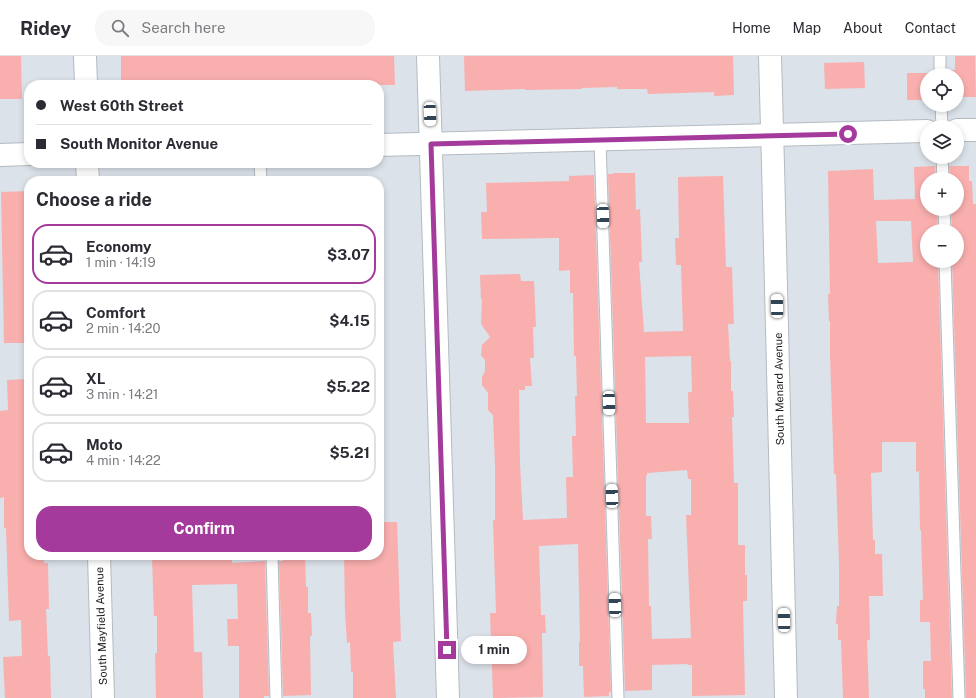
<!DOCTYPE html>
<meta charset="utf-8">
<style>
:root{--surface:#fff;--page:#f7f7f7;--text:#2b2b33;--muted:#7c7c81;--line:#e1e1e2;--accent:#a33a9c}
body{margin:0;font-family:"Public Sans",sans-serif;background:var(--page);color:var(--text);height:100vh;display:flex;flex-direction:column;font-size:15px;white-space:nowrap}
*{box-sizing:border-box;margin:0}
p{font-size:13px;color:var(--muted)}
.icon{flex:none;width:22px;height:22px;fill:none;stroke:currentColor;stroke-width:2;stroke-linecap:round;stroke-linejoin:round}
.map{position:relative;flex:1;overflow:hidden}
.side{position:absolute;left:24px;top:120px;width:360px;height:384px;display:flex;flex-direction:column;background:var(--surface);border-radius:16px;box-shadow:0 2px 6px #0003}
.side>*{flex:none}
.top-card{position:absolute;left:24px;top:24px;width:360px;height:88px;border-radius:16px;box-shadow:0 2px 6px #0003;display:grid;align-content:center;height:88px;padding:0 12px;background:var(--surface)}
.fabs{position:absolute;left:920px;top:12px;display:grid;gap:8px}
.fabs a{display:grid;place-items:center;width:44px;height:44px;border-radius:50%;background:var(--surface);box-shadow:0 2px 6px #0003;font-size:20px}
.end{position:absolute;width:18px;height:18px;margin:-9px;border:5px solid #a33a9c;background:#fff;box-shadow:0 0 0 2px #fff}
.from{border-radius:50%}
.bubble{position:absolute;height:28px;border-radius:14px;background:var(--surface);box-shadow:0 2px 6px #0003;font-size:13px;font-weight:700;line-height:28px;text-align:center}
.car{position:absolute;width:12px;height:24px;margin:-12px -6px;border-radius:5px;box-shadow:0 0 3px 1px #0007;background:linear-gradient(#fff 24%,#345 0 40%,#fff 0 76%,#345 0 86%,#fff 0)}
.top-card b{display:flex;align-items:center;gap:14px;height:38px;font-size:15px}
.top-card b+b{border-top:1px solid var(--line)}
.top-card i{width:10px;height:10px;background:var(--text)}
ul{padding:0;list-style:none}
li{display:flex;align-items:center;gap:12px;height:60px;margin:0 8px 6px;padding:0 4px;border:2px solid var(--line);border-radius:16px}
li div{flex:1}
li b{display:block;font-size:15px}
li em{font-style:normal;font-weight:700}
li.current{border-color:var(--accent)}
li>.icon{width:36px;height:36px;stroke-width:1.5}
h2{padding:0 12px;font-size:18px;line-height:48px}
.primary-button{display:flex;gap:8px;margin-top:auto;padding:8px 12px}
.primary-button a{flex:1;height:46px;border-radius:16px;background:var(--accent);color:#fff;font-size:16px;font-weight:700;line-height:46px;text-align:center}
header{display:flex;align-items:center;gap:24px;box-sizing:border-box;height:56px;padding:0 20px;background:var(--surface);border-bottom:1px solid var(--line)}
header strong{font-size:19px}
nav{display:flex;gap:22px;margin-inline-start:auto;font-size:14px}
.search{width:280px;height:36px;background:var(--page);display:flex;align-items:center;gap:10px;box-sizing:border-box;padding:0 14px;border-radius:16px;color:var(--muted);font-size:15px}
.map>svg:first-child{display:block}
.building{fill:#f9afae;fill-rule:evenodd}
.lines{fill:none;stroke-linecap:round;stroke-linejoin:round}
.lane-casing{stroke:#b4bbc1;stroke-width:13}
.street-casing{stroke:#b4bbc1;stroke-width:24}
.lane{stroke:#fff;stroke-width:11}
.street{stroke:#fff;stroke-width:22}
.route{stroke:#a33a9c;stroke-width:5}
.labels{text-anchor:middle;stroke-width:3.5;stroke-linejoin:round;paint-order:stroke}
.street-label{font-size:11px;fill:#1a1c1f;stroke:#fff}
</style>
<header>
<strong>Ridey</strong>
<div class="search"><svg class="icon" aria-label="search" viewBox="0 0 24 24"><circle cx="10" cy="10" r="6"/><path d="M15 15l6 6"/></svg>Search here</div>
<nav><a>Home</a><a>Map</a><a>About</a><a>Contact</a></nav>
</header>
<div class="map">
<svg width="976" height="642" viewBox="0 0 976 642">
<rect width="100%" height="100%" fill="#dbe2e9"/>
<!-- building -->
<g class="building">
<polygon points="0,0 21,0 22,43 0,43"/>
<polygon points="121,0 394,0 395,29 121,29"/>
<polygon points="464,0 733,0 734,39 714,40 714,36 648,38 647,33 617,33 617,31 582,32 582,33 525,34 525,33 465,35"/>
<polygon points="955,0 975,0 976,41 957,41 957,19 947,19 947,17 951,17 951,14 955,14"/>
<polygon points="864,6 865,32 825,33 824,7"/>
<polygon points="907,17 933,17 933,19 927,19 927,44 907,44"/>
<path d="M935,110l1,13h-9v30h10l1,22h-11v30h11l14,437h-27v-9h-2v-28h8l-1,-39h-10v-22h3l-2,-70h-1l-1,-59 -3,1v-30h-34v30l-11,1 2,67h2v14h7l1,42h-14l1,44h-3l2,58h-26l-2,-58h-3v-16h-2l1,-18h2v-43l-3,-89h-2l-4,-118v-35h-1l-1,-27h2l-2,-123 45,-2 1,31 41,-1 -1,-32zM876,165h35l2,41 -35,1z"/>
<polygon points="949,110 969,110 969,125 972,125 973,148 976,148 976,642 966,642 952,205 957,205 957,175 952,175 951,153 957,153 957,123 950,123"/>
<path d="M613,117h22l1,37 4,-1 2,53h-3l5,70 39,-1 -2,-66h-5l-1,-27h4l-1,-61 45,-1 3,91h6l1,32 1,25h-6l2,37h1v30h2l1,26h-2l2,66h4v62h7v30h2v26h-4l2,94 -53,1v-31h-4v-1l-36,1v25l-27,1 -17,-517h5zM691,300l1,36h-4l1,31h-43l-1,-66zM687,414l1,9h3v36h-5l5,123 -39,1 -1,-33h-2l-1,-67h4l-1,-23h-5v-40h1v-3z"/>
<polygon points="594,119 611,636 609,636 609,640 584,641 583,610 579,610 579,586 580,586 578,488 539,490 541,559 545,559 546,577 542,577 543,641 493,642 490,557 496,557 493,464 495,464 495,409 493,359 488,354 488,337 482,329 482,321 485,315 485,304 481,299 482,289 490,281 481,268 482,243 481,243 480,219 520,218 521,225 534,225 536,271 533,271 534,302 530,302 532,330 525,330 525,334 519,334 520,408 523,464 567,462 566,421 573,421 572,380 576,380 575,340 577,340 576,300 574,300 573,237 570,237 570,214 559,215 559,182 482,183 481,156 487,156 486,127 569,125 569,120"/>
<polygon points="29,135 29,287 4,287 1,136"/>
<polygon points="29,323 29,499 44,499 44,507 48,507 49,553 46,553 48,600 50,600 51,642 5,642 3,601 22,600 21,564 9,565 6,472 4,472 4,441 0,442 0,355 8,354 7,324"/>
<polygon points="379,466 397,466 401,585 393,586 396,642 353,642 353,616 351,616 350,586 347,587 345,556 344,499 379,499"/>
<polygon points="154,499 232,499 232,507 265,505 269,640 264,640 264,642 239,642 239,590 228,590 227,563 238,563 237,528 192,529 194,596 202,596 203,642 156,642 155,597 157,597 157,560 154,560 152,503 154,503"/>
<polygon points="305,499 306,531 308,531 308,557 311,557 312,580 310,580 311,639 283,640 279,505 283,505 283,500"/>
</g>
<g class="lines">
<defs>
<g id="lane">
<polyline points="940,0 940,19"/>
<polyline points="941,49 942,71"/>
<polyline points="600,84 618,642"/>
<polyline points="942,101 943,123"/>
<polyline points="260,107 261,125"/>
<polyline points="944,153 945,175"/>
<polyline points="945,205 959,642"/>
<polyline points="272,499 276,642"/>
</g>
<g id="street">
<polyline points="85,0 86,29"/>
<polyline points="428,0 448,642"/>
<polyline points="770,0 773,109 786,642"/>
<polyline points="957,74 976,74"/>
<polyline points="379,89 927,75"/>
<polyline points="0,99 29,98"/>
<polyline points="87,107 88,125"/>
<polyline points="99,499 103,642"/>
</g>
</defs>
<!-- lane casing -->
<use href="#lane" class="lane-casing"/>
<!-- street casing -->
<use href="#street" class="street-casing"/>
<!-- lane -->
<use href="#lane" class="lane"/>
<!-- street -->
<use href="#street" class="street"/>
</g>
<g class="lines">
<!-- route -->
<polyline class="route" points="447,594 431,88 848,78"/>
</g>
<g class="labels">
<!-- street labels -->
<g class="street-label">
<text transform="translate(779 333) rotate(-91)" y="4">South Menard Avenue</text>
<text transform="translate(101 570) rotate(-92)" y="4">South Mayfield Avenue</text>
</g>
</g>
</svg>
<div class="fabs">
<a><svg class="icon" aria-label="locate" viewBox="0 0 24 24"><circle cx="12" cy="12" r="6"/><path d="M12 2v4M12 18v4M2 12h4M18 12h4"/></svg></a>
<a><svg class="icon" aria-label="layers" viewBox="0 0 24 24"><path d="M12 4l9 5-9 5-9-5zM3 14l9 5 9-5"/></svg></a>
<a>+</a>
<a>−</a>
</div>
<i class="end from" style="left:848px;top:78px"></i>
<i class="end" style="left:447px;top:594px"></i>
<div class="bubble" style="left:461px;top:580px;width:66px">1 min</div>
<i class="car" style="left:430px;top:58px;rotate:178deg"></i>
<i class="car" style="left:603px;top:160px;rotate:178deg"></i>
<i class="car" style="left:777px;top:250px;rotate:359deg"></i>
<i class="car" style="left:609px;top:347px;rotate:178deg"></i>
<i class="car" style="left:612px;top:440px;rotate:358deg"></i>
<i class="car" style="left:615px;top:549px;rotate:358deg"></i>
<i class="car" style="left:784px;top:564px;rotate:359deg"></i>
<div class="top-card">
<b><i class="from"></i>West 60th Street</b>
<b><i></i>South Monitor Avenue</b>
</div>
<section class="side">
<h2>Choose a ride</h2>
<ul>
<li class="current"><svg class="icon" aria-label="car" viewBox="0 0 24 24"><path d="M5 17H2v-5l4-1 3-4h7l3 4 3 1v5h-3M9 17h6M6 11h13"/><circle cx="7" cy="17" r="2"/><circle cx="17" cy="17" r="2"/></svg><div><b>Economy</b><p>1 min · 14:19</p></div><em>$3.07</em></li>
<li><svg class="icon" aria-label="car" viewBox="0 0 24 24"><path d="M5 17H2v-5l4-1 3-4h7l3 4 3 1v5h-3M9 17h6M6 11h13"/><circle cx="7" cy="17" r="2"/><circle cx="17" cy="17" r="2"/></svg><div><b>Comfort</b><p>2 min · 14:20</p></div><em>$4.15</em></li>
<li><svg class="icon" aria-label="car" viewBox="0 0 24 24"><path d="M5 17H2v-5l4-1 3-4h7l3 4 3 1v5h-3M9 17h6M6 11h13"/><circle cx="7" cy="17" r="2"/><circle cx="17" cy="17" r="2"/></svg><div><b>XL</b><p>3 min · 14:21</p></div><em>$5.22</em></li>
<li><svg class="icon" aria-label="car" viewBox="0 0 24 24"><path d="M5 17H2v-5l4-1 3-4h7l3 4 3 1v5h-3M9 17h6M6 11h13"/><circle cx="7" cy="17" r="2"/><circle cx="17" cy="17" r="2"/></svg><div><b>Moto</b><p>4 min · 14:22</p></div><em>$5.21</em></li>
</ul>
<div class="primary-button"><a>Confirm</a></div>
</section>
</div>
